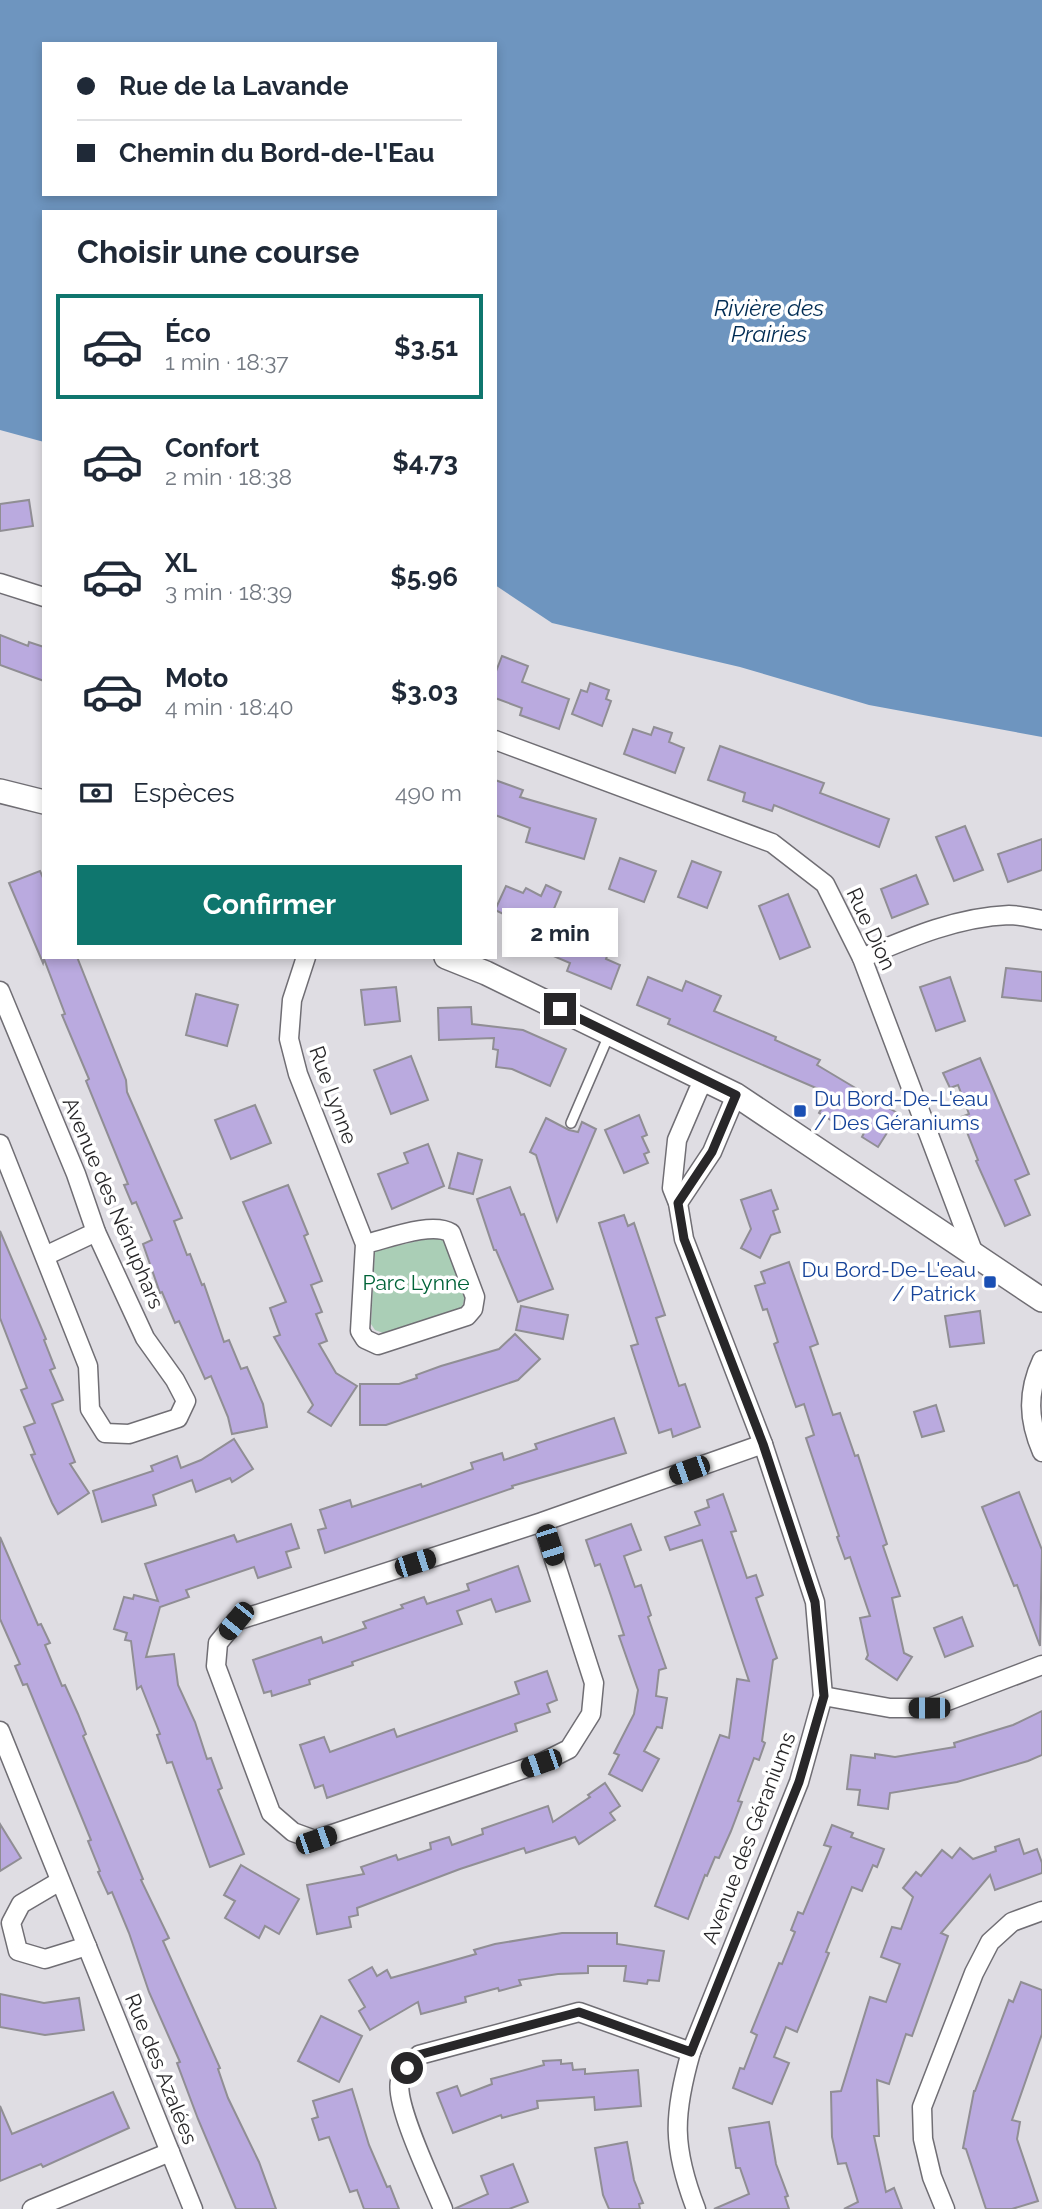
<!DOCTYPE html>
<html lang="fr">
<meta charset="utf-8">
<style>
:root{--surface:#fff;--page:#f6f6f7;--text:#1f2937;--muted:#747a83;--line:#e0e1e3;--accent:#0f766e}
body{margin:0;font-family:Raleway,sans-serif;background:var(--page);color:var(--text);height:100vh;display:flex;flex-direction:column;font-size:26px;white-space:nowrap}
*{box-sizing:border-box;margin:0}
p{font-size:23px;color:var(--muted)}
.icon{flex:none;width:38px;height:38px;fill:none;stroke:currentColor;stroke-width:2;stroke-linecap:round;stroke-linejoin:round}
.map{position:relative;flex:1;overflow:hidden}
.side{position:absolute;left:42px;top:210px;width:455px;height:749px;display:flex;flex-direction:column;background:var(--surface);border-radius:0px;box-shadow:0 4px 10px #0003}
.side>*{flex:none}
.hud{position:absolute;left:42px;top:42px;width:455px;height:154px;border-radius:0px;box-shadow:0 4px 10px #0003;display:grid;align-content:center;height:154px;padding:0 35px;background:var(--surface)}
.end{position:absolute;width:32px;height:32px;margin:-16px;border:9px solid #282729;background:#fff;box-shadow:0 0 0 4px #fff}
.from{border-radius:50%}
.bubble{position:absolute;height:49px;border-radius:0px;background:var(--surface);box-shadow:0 4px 10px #0003;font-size:23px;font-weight:700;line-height:49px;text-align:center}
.car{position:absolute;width:21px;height:42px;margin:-21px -10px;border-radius:9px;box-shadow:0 0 5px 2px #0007;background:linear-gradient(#222 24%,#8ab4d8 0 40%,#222 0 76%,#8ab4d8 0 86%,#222 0)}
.hud b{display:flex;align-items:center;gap:24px;height:66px;font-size:26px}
.hud b+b{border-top:2px solid var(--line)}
.hud i{width:18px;height:18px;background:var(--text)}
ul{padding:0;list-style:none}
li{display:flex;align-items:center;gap:21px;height:105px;margin:0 14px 10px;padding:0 21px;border:4px solid transparent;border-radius:0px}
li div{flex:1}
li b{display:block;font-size:26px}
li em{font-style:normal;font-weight:700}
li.active{border-color:var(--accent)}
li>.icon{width:63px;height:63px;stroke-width:1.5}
h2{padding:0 35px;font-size:32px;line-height:84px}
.pay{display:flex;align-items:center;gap:18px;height:77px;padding:0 35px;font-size:26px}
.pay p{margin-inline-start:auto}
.primary-button{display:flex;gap:14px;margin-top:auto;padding:14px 35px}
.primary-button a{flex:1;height:80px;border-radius:0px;background:var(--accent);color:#fff;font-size:28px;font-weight:700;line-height:80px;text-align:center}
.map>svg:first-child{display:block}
.green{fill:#aaceb6}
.water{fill:#6e95bf;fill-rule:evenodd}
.building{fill:#baaadf;stroke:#908e94;stroke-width:2}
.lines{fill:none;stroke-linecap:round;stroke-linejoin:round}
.service-casing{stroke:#706e74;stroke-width:12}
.minor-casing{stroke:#706e74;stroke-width:21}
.tertiary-casing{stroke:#706e74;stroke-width:26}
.service{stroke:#fff;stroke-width:9}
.minor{stroke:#fff;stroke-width:18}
.tertiary{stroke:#fff;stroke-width:23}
.route{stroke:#282729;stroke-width:9}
.transit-dot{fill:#1a4fb4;stroke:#fff;stroke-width:2.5}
.labels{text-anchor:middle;stroke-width:7;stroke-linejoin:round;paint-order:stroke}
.street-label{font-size:21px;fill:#282729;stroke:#fff}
.transit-label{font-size:21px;fill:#164399;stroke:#fff;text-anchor:start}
.park-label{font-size:21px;fill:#006338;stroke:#fff}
.water-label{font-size:23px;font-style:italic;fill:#002c54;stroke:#fff}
</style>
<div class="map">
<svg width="1042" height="2209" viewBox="0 0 1042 2209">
<rect width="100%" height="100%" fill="#dfdde3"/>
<!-- green -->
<path class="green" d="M430,1238l10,1 6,4c7,19 28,51 13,68l-73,23 -11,-4 -4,-6 4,-73z"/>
<!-- water -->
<path class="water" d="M0,0h1042v737l-173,-32 -129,-38 -188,-44 -57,-38v-373h-451v230l-44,-12zM44,44h451v150h-451z"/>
<!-- building -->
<g class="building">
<polygon points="29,500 33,526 0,531 0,504"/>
<polygon points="0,635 28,646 29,642 44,647 44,681 0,665"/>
<polygon points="502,656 528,666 522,682 569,699 559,729 520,715 522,708 495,698 495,674"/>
<polygon points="590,683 609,690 606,699 611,701 602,726 572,714 581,690 587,692"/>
<polygon points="654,727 672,733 669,742 684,748 675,773 624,754 633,729 651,735"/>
<polygon points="720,746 824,783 820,793 889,819 879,847 774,805 772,811 743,801 745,793 708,780"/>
<polygon points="495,780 523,790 520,797 596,819 584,859 526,842 530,828 495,815"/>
<polygon points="965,826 983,870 954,881 936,837"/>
<polygon points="1042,839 1042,870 1008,882 998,854"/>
<polygon points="620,858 656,871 644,902 609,889"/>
<polygon points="692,861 721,872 707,908 678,897"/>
<polygon points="40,871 44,880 44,957 77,957 126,1080 127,1092 182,1218 174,1221 187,1255 190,1254 202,1285 204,1284 224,1342 229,1340 241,1369 247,1367 263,1404 267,1427 232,1434 228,1417 211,1376 205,1379 179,1321 175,1323 162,1292 160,1293 143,1244 152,1240 136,1202 132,1204 124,1185 128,1184 86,1081 89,1079 62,1015 65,1014 44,959 43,963 9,883"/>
<polygon points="916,875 928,904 892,918 881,889"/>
<polygon points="546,885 561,892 548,923 581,937 584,931 612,943 606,959 620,965 611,989 567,971 570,963 530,946 537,930 495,910 506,886 523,893 526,888 541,896"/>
<polygon points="788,894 810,947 780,959 759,906"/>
<polygon points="1006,968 1042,972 1042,1001 1002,997"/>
<polygon points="648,977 682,991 686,981 721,996 714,1011 776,1037 775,1040 820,1060 817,1065 899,1114 878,1147 862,1137 865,1131 839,1115 834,1122 819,1113 830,1094 668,1024 670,1019 637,1005"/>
<polygon points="950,977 965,1021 936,1031 920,987"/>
<polygon points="396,987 400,1021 365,1025 361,990"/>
<polygon points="196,994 238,1005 227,1046 186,1035"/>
<polygon points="471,1007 472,1024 523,1030 566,1049 550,1086 512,1069 496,1067 498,1050 493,1049 494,1038 439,1040 438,1008"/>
<polygon points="411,1056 428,1100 391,1114 374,1070"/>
<polygon points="980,1058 1029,1174 1015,1180 1030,1215 1005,1226 976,1161 978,1160 961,1117 969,1114 958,1085 950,1088 943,1073"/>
<polygon points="255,1105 271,1143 231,1159 215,1120"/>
<polygon points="639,1115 647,1135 642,1137 649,1152 644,1154 648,1163 624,1173 605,1130"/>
<polygon points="546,1118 569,1130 578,1132 582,1122 596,1129 557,1221 536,1155 530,1152"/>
<polygon points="428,1144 444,1186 392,1209 378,1174 408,1163 404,1153"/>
<polygon points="458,1153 482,1160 473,1194 449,1188"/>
<polygon points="288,1185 308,1234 304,1236 322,1281 311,1285 322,1312 316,1314 327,1341 319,1344 336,1373 357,1386 331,1426 308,1412 313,1405 274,1337 280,1335 270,1308 286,1302 243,1202"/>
<polygon points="510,1187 521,1215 524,1214 553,1289 518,1302 496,1250 494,1250 477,1199"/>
<polygon points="771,1190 778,1209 773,1211 780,1232 771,1235 760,1258 741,1248 751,1229 741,1200"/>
<polygon points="624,1215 628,1226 634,1223 665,1315 656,1318 679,1386 685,1384 700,1427 673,1437 671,1429 659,1433 631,1346 638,1344 599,1223"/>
<polygon points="0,1231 46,1339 44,1340 55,1368 50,1370 63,1400 52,1404 75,1462 70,1464 89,1493 58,1514 52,1503 31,1455 35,1454 24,1427 35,1423 21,1390 27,1388 0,1318"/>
<polygon points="789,1262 818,1344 810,1347 833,1415 840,1413 855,1456 858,1455 887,1544 883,1546 900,1596 892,1598 904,1653 912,1657 897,1680 866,1659 868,1655 860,1618 870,1616 850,1557 845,1559 837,1537 839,1536 806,1438 814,1435 804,1404 796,1407 774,1344 778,1342 767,1309 763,1310 755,1286 765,1283 761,1272"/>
<polygon points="521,1306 568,1315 563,1339 516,1330"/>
<polygon points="980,1311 984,1343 950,1347 945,1316"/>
<polygon points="515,1334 540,1359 518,1380 386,1425 360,1425 360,1384 399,1384 417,1378 416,1375 441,1366 499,1349"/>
<polygon points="936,1405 944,1431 922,1437 914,1412"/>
<polygon points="614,1418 626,1453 512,1486 513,1488 325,1553 318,1530 326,1528 320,1510 350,1500 352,1507 421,1484 422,1487 473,1469 471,1463 502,1453 504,1460 537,1449 535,1444"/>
<polygon points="234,1439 253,1469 232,1482 230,1478 196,1492 192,1480 153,1495 156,1505 102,1522 93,1491 153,1471 151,1466 177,1456 181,1468 201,1460"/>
<polygon points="1019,1492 1042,1550 1040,1646 1017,1585 1014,1586 982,1507"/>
<polygon points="723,1494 736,1531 731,1532 747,1578 756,1575 763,1595 756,1598 777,1658 773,1660 762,1741 765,1743 759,1760 754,1758 738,1801 742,1802 731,1831 719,1858 715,1857 707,1876 705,1875 688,1919 655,1906 720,1735 729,1738 737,1679 749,1681 702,1540 670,1550 665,1537 700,1525 695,1512 709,1507 707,1500"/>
<polygon points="291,1524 299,1548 286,1552 291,1567 258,1578 254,1567 186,1590 189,1597 160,1607 146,1657 174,1654 178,1685 195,1722 207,1759 211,1758 222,1788 218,1790 244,1854 210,1867 172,1762 167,1763 157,1735 160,1734 141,1686 137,1689 131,1641 125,1640 127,1633 114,1629 124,1597 133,1599 134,1595 158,1601 145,1564 234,1535 237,1542"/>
<polygon points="631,1524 641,1550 624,1556 635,1587 641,1585 651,1615 648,1617 666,1668 659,1670 656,1696 667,1698 662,1728 657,1727 644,1751 659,1759 642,1791 609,1774 619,1755 614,1753 634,1714 638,1690 619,1636 624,1635 611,1596 600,1564 595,1566 586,1540"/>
<polygon points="0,1537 38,1625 41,1624 50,1643 45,1645 62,1686 65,1685 78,1714 86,1734 83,1736 143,1879 141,1880 169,1938 163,1941 220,2068 218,2069 228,2098 259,2162 276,2209 236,2209 198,2119 177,2063 180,2062 149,1992 129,1933 112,1892 108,1894 98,1872 100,1871 88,1841 91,1840 27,1684 23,1685 15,1666 20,1664 0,1619"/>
<polygon points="518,1566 530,1601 496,1612 491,1599 457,1611 462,1624 352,1662 353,1665 309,1680 310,1684 272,1696 271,1691 264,1693 253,1660 321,1637 323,1643 366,1628 363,1622 403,1608 401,1605 424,1597 427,1604 469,1590 467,1584"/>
<polygon points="962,1617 973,1646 945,1657 934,1628"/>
<polygon points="547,1671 557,1700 547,1704 550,1712 515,1724 517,1731 327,1798 323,1785 315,1788 300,1745 324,1737 330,1752 394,1729 397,1737 519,1694 515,1682"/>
<polygon points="1042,1711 1042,1755 1028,1761 957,1782 890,1793 888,1809 858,1805 860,1790 847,1789 851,1755 875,1758 875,1754 895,1757 955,1747 954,1743 1013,1725"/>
<polygon points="605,1783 620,1806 610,1813 615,1820 579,1844 575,1837 526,1853 524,1848 460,1869 357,1908 358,1915 349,1917 351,1927 317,1934 307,1885 364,1874 361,1867 396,1855 398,1860 431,1849 430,1843 449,1837 452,1845 483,1834 482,1829 548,1806 553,1822 590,1797 588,1795"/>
<polygon points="0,1824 21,1858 0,1871"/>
<polygon points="832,1825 853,1833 851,1837 884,1849 877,1867 873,1865 862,1891 852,1887 826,1952 829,1953 797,2032 786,2027 774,2057 789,2063 772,2104 733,2088 740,2068 744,2069 757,2035 751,2032 779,1963 782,1964 795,1932 791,1930 798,1912 803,1914 831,1847 824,1845"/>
<polygon points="1019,1839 1024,1854 1037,1849 1042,1863 1042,1873 995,1890 990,1875 941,1933 948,1936 912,2036 906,2034 889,2084 877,2080 879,2136 874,2136 886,2192 894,2188 902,2209 844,2209 858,2202 846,2163 838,2164 832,2137 831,2092 841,2091 870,1997 886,2002 900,1964 881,1957 892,1927 901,1929 913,1897 903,1888 916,1872 921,1876 942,1850 952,1858 960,1848 973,1859 996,1851 995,1847"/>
<polygon points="241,1865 299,1899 279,1934 265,1926 259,1938 225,1918 235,1901 224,1895"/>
<polygon points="562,1933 617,1933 617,1944 664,1951 659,1981 648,1980 647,1984 624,1981 626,1966 588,1966 588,1973 558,1974 519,1980 521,1985 499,1991 498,1988 465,1997 466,2002 421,2014 418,2002 370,2030 359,2011 365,2007 349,1980 372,1967 377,1976 387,1970 391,1978 476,1954 474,1950 495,1944"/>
<polygon points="1021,1982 1042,1990 1042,2034 1012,2120 1020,2122 1017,2139 1038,2201 1012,2209 986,2209 966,2149 963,2148 974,2091 975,2091 1009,2000 1013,2002"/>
<polygon points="0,1994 44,2003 79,1998 84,2030 45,2035 0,2027"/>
<polygon points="321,2016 362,2036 339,2082 298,2061"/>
<polygon points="561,2060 561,2064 572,2063 573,2070 585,2069 585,2074 638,2070 641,2106 595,2110 594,2097 537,2101 538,2108 502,2118 501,2115 453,2133 437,2093 457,2086 461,2096 492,2084 491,2079 544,2065 543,2061"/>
<polygon points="352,2089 369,2145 387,2187 390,2186 399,2209 364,2209 357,2190 350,2192 329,2137 319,2140 312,2119 318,2117 313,2101"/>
<polygon points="113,2092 129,2128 43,2167 41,2164 0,2181 0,2106 12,2134"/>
<polygon points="769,2122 776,2164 788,2196 785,2197 789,2209 714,2209 749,2194 740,2168 736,2168 729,2128"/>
<polygon points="627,2142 634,2180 643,2203 639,2204 640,2209 609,2209 603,2195 595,2148"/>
<polygon points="513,2164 528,2202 509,2209 454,2209 488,2194 481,2176"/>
</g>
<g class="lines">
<defs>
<polyline id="service" points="571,1123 609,1035"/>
<g id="minor">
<polyline points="0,583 44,597"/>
<polyline points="495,740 772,843 825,884 862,958 974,1254"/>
<path d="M306,957l-14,43 -3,39 9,35 67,170 -5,87 5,8 13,6 89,-29 6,-7 2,-12 -24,-64c-19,-12 -64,6 -86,11"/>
<path d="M862,958c47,-20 95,-41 147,-43 11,0 22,3 33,5"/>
<polyline points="0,991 76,1174 96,1232 145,1338 175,1380 186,1401 178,1418 129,1434 105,1433 90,1409 88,1366 0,1144"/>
<polyline points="678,1203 712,1152 736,1095"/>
<polyline points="45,1256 96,1232"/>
<path d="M1042,1360c-15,32 -14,60 0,92"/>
<polyline points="542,1522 236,1621 218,1643 216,1666 271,1813 293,1832 315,1840 541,1763 569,1749 591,1714 594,1683 542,1522 763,1444"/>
<polyline points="823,1696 890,1708 929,1708 1042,1665"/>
<polyline points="0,1731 193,2209"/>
<polyline points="60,1881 21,1904 11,1923 18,1951 45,1959 87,1946"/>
<polyline points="32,2209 170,2152"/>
<path d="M443,2209c-10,-25 -49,-105 -43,-128 3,-10 11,-18 19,-26l160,-43 112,40"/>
<path d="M696,2209c-24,-62 -23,-94 -5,-157l108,-270 24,-86 -8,-94 -52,-158 -79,-205 -6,-36 -6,-15 5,-48 21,-49 7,-11"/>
<polyline points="945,2209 932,2177 923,2139 922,2107 974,1973 990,1942 1012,1922 1042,1911"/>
</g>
<g id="tertiary">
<polyline points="0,791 44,802"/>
<polyline points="446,957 486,973 736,1095 1042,1300"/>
</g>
</defs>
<!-- service casing -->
<use href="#service" class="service-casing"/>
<!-- minor casing -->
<use href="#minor" class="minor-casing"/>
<!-- tertiary casing -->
<use href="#tertiary" class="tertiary-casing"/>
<!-- service -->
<use href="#service" class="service"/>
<!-- minor -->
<use href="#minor" class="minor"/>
<!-- tertiary -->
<use href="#tertiary" class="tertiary"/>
</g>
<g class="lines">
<!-- route -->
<polyline class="route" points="407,2068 418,2055 579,2012 691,2052 799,1782 824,1696 815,1602 763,1444 684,1239 678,1203 712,1152 736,1095 560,1009"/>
</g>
<!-- markers -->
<g class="transit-dot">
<rect x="793" y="1104" width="14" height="14" rx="3.5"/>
<rect x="983" y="1275" width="14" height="14" rx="3.5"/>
</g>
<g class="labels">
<!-- street labels -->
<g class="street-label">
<text transform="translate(871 929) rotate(65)" y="7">Rue Dion</text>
<text transform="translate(333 1095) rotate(70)" y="7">Rue Lynne</text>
<text transform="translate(113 1203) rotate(67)" y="7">Avenue des Nénuphars</text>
<text transform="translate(749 1838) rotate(-69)" y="7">Avenue des Géraniums</text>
<text transform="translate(161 2069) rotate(68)" y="7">Rue des Azalées</text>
</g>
<!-- transit labels -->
<g class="transit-label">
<text x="814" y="1106">Du Bord-De-L'eau<tspan x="814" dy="24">/ Des Géraniums</tspan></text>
<text x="976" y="1277" text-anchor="end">Du Bord-De-L'eau<tspan x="976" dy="24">/ Patrick</tspan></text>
</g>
<!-- park labels -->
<g class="park-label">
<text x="416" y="1290">Parc Lynne</text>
</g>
<!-- water labels -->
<g class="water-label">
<text x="769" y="316">Rivière des<tspan x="769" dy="26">Prairies</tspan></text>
</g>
</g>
</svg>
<i class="end from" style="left:407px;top:2068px"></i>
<i class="end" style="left:560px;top:1009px"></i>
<div class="bubble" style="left:502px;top:908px;width:116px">2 min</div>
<i class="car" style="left:689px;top:1470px;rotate:250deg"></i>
<i class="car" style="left:550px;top:1545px;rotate:162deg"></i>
<i class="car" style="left:415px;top:1563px;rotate:72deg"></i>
<i class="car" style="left:236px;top:1621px;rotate:219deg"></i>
<i class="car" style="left:929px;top:1708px;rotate:270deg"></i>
<i class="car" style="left:541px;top:1763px;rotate:251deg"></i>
<i class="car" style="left:316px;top:1840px;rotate:71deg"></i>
<div class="hud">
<b><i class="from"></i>Rue de la Lavande</b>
<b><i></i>Chemin du Bord-de-l'Eau</b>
</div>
<section class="side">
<h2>Choisir une course</h2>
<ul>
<li class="active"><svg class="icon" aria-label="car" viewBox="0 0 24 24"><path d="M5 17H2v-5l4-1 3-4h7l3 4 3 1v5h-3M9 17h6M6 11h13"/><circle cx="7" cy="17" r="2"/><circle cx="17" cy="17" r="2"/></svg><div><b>Éco</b><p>1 min · 18:37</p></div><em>$3.51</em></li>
<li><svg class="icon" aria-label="car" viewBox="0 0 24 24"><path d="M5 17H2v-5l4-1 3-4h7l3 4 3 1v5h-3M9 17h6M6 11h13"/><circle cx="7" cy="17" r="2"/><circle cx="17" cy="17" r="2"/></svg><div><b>Confort</b><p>2 min · 18:38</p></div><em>$4.73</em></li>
<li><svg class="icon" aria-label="car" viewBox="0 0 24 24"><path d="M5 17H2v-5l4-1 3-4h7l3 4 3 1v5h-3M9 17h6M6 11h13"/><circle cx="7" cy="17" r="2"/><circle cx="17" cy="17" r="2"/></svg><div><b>XL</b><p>3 min · 18:39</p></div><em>$5.96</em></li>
<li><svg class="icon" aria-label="car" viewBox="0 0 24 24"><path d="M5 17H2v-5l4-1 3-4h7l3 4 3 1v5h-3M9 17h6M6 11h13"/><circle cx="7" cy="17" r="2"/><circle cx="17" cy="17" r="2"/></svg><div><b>Moto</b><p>4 min · 18:40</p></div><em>$3.03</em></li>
</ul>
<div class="pay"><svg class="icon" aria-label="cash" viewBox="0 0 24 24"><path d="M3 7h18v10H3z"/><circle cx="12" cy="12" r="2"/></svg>Espèces<p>490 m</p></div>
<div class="primary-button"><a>Confirmer</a></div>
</section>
</div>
